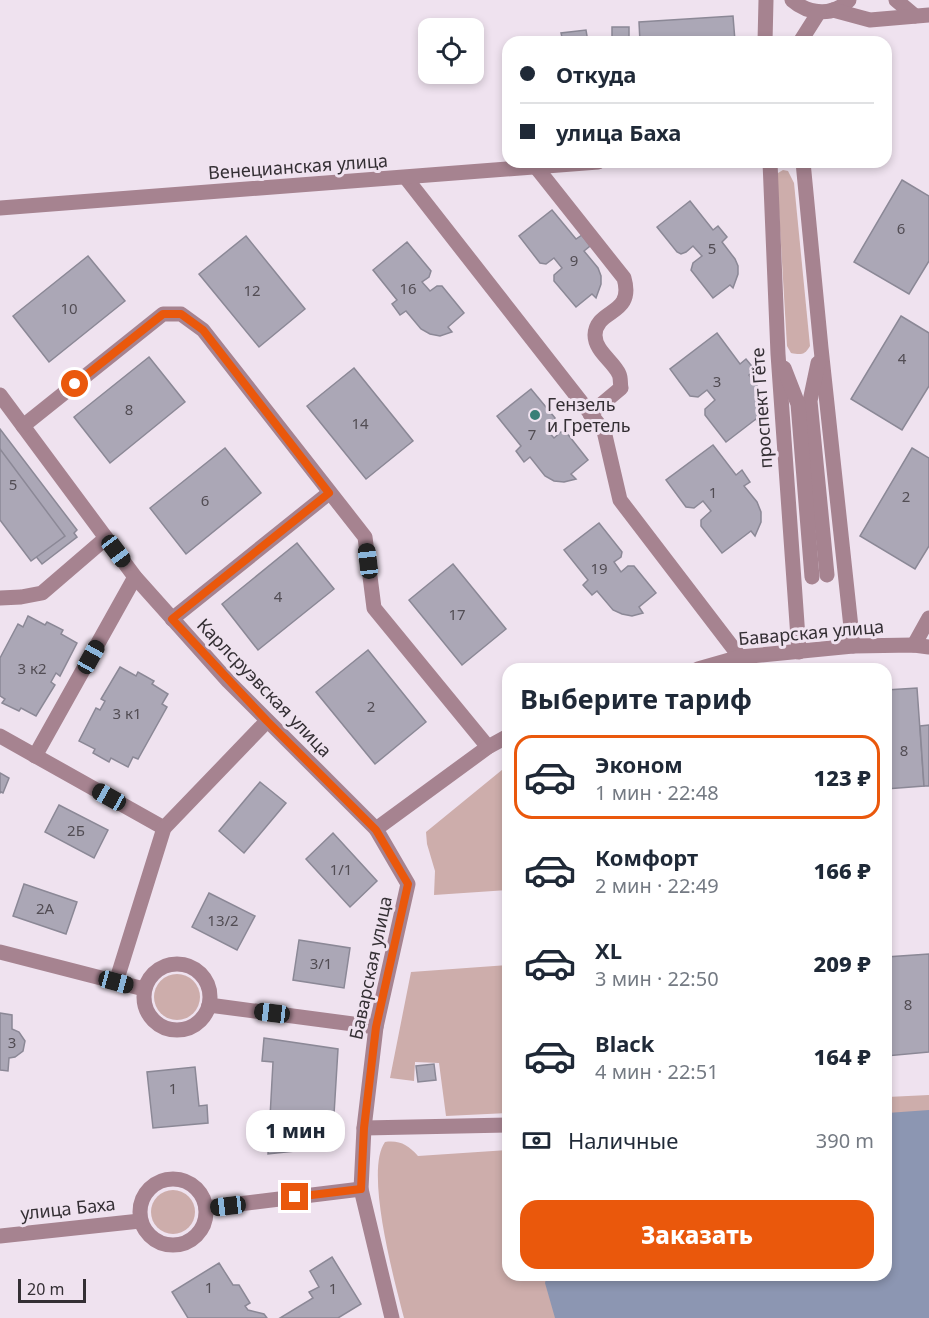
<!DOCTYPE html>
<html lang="ru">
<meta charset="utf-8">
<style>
:root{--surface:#fff;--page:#f2f2f3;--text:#1f2937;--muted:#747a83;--line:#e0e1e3;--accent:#ea580c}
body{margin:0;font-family:"Noto Sans",sans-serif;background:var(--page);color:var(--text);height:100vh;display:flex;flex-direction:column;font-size:22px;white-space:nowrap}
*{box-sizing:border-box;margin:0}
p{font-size:20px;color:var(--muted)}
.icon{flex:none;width:33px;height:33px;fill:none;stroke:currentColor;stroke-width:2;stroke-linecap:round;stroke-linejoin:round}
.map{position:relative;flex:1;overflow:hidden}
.side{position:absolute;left:502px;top:663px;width:390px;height:618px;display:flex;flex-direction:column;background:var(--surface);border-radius:18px;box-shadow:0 3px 9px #0003}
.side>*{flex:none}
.hud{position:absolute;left:502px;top:36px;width:390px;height:132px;border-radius:18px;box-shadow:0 3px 9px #0003;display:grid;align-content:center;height:132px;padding:0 18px;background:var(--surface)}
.buttons{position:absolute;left:418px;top:18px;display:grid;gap:12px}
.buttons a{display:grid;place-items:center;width:66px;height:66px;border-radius:12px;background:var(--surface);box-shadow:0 3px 9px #0003;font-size:30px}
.scale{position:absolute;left:18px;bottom:15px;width:68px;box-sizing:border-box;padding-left:6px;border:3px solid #342f34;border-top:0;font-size:16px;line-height:21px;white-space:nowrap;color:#342f34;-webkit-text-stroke:4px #efe2ef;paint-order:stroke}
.end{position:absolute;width:27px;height:27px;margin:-14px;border:8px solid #ea580c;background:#fff;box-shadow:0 0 0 3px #fff}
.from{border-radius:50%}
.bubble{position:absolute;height:42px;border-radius:18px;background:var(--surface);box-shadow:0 3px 9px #0003;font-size:20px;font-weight:800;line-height:42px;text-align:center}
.car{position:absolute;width:18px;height:36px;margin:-18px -9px;border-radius:8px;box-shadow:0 0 4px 2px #0007;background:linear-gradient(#222 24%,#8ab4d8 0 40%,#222 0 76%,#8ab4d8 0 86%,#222 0)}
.hud b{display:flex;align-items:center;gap:21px;height:57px;font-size:22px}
.hud b+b{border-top:2px solid var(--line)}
.hud i{width:15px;height:15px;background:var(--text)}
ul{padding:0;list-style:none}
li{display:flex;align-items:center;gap:18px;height:84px;margin:0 12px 9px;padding:0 6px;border:3px solid transparent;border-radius:18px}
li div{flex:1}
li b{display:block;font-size:22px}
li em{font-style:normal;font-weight:800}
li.current{border-color:var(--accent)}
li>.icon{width:54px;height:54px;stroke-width:1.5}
h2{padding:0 18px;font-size:27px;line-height:72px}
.pay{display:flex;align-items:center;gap:15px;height:66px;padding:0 18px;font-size:22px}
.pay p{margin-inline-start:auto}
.cta{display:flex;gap:12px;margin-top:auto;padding:12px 18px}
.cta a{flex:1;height:69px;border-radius:18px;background:var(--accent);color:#fff;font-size:24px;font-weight:800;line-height:69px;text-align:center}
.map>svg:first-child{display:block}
.green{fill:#cdadab}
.water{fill:#8c96b2}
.building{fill:#aba7b6;stroke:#8b8896;stroke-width:1.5}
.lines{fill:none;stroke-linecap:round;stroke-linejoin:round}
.minor{stroke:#a68390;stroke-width:15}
.route{stroke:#ea580c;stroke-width:8}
.poi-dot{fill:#397f78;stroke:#efe2ef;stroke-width:2}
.labels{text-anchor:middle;stroke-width:6;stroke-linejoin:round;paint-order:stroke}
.number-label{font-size:15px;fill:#524d54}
.street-label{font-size:18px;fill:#342f34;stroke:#efe2ef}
.poi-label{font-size:18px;fill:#342f34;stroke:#efe2ef;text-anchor:start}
</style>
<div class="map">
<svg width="929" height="1318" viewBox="0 0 929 1318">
<rect width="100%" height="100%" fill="#efe2ef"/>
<!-- green -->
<g class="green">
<path d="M783,170l5,1 6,12 16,163c-5,9 -9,9 -19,7l-4,-7 -10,-168 1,-5z"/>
<polygon points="508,765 508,890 434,895 435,871 427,844 426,832"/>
<polygon points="508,965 508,1113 446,1116 439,1063 415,1062 414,1081 390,1078 411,972"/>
<circle cx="177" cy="997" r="23"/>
<path d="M929,1095v223h-525c-9,-35 -40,-147 -19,-176 15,-2 23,3 33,14l90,-6v125h378l1,-178z"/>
<circle cx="173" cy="1212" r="22"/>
</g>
<!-- water -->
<polygon class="water" points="929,1110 929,1318 555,1318 545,1283 547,1275 886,1275 887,1113"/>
<!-- building -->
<g class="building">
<polygon points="733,16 735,41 640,42 639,22"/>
<rect x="612" y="27" width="17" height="15"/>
<polygon points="586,30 588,42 563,42 561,33"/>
<polygon points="902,180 929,196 929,261 909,294 854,262"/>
<polygon points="690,201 713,230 718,226 727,237 722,242 735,259 738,266 738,274 733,288 730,285 713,298 691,270 693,263 702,256 693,246 686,252 681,254 677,252 657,227"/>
<polygon points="552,210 576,239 582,235 590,246 584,251 598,268 601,276 601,284 596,298 592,294 576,307 554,281 554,275 562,268 554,258 546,264 540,263 519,236"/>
<polygon points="246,236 305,309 259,347 199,274"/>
<polygon points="407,242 431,271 429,277 422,282 430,291 437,286 442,286 464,313 448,327 452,332 440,336 430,334 421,329 406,311 400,315 392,304 397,300 373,270"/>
<polygon points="88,256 125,301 49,362 13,316"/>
<polygon points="901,316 929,333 929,386 902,430 851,399"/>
<polygon points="717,333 740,364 746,359 755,370 749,375 761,391 765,401 766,410 759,424 756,419 726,442 705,415 705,409 715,400 707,390 698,397 690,396 670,369"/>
<polygon points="149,357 185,402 110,463 74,417"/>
<polygon points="354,368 413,441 366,479 307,406"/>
<polygon points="531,389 555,418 553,423 546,429 554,438 561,432 566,432 588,460 571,474 576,479 564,482 554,481 545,476 530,457 524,462 516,451 521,446 497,416"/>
<polygon points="0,429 77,530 74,533 77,537 42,564 10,524 6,517 7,513 0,503"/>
<polygon points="713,445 736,475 742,470 750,482 744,486 757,502 761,512 761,522 755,536 751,531 722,553 701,526 701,520 711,511 703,501 694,508 686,507 666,480"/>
<polygon points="225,448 261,493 186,554 150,508"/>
<polygon points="912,448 929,458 929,546 915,569 860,536"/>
<polygon points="0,449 65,536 31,561 0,520"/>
<polygon points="599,523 622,552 621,557 614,562 621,572 628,566 634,566 656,593 639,607 643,613 632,616 622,614 613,610 597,591 592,595 583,585 588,580 564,550"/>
<polygon points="297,543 334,589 258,650 222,604"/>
<polygon points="453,564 506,629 462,665 409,600"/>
<polygon points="28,616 45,625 47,622 63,630 61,634 77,643 60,676 56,673 51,682 55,685 36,716 21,708 19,711 2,703 5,699 0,696 0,658 18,624 23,627"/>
<polygon points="368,650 426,722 375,764 316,692"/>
<polygon points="120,667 136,676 138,672 154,681 152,684 168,694 162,704 167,707 138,759 133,757 128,767 111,758 109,762 93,753 95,749 79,741 96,708 100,710 105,701 101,699"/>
<polygon points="917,688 924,786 886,789 886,690"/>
<polygon points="929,725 929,786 924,786 920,726"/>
<polygon points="0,773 9,778 3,793 1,792 0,793"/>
<polygon points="260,782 286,803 244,853 219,831"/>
<polygon points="59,805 108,830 94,858 45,832"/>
<polygon points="333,833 377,881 350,907 306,859"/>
<polygon points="24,884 77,902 66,934 13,916"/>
<polygon points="209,893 255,916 237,950 192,927"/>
<polygon points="299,940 350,948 344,988 293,980"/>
<polygon points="929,954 929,1052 886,1056 886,957"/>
<polygon points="0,1013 12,1015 12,1029 19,1032 25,1041 23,1051 15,1057 9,1058 8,1071 0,1070"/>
<polygon points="264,1038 338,1049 332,1147 268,1154 273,1062 262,1061"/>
<polygon points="434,1064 436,1080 418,1082 416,1066"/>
<polygon points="195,1067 199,1106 207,1105 208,1123 153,1128 147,1072"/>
<polygon points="332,1257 361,1304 338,1318 280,1318 313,1298 309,1292 319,1287 310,1271"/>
<polygon points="219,1263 233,1285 239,1285 250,1303 245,1306 248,1310 264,1314 267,1318 188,1318 172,1292"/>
</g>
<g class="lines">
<!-- minor -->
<g class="minor">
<path d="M792,0c16,14 41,17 57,0"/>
<polyline points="896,0 915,16"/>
<polyline points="833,10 870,20 929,15"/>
<polyline points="765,42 766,0"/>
<polyline points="800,42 819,12"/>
<polyline points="770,162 778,354 799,652"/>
<polyline points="803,162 821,348 853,646"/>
<path d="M536,167l88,111c11,38 -28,30 -29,57 0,16 18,26 24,39 2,4 1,10 2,14l-31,26"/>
<polyline points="406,178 604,431 620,500 740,657"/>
<polyline points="0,208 598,162"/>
<polyline points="818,363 810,401 827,575"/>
<polyline points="784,368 798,404 812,577"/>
<polyline points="0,395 135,577 228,681 376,829"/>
<polyline points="23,426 163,314 181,314 203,330 365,537 374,608 488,747"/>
<polyline points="0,598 21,597 42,593 106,538"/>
<polyline points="172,619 329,493"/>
<polyline points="914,645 929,618"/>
<polyline points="698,669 740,657 853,646 914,645 929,647"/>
<polyline points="0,736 164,828"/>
<polyline points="35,756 135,577"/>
<polyline points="0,952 144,989"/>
<circle cx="177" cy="997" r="33"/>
<polyline points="116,982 164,828 267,721"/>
<polyline points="209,1005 376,1027"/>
<polyline points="364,1128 508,1125"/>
<circle cx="173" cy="1212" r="33"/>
<polyline points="206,1208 361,1189"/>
<polyline points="0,1236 140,1221"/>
<polyline points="392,1318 361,1189 364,1128 376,1027 408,884 376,829 488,747 508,736"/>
</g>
</g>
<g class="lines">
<!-- route -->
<polyline class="route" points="75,384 163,314 181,314 203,330 329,493 172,619 267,721 376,830 408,884 376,1027 364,1128 361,1189 295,1197"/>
</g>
<!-- markers -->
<circle class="poi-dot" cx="535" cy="415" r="6"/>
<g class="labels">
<!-- number labels -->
<g class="number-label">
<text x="901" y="234">6</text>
<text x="712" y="254">5</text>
<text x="574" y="266">9</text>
<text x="408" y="294">16</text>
<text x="252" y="296">12</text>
<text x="69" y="314">10</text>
<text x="902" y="364">4</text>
<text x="717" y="387">3</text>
<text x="129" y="415">8</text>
<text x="360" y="429">14</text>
<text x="532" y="440">7</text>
<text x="13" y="490">5</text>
<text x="713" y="498">1</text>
<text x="906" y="502">2</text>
<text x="205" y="506">6</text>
<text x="599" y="574">19</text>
<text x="278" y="602">4</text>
<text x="457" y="620">17</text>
<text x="32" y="674">3 к2</text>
<text x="371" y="712">2</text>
<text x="127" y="719">3 к1</text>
<text x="904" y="756">8</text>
<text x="76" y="836">2Б</text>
<text x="341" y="875">1/1</text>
<text x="45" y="914">2А</text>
<text x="223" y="926">13/2</text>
<text x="321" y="969">3/1</text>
<text x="908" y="1010">8</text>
<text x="12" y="1048">3</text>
<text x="173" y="1094">1</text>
<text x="209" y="1293">1</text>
<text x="333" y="1294">1</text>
</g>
<!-- street labels -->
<g class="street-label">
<text transform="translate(298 167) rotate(-4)" y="6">Венецианская улица</text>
<text transform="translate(762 408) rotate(-94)" y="6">проспект Гёте</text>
<text transform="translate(811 633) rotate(-5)" y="6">Баварская улица</text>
<text transform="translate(264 688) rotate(46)" y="6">Карлсруэвская улица</text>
<text transform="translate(371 968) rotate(-78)" y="6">Баварская улица</text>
<text transform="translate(68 1209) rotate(-6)" y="6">улица Баха</text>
</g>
<!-- poi labels -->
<g class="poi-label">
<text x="547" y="411">Гензель<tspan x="547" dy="21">и Гретель</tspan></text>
</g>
</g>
</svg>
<div class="buttons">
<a><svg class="icon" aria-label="locate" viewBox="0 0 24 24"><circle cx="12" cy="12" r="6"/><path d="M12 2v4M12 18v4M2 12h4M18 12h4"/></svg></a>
</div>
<div class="scale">20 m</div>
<i class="end from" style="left:75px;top:384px"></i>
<i class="end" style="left:295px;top:1197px"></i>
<div class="bubble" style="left:246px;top:1110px;width:99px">1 мин</div>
<i class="car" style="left:116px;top:551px;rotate:143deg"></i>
<i class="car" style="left:368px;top:561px;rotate:353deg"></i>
<i class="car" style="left:91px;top:657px;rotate:29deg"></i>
<i class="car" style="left:109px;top:797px;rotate:299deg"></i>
<i class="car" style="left:116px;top:982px;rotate:105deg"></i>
<i class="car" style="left:272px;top:1013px;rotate:277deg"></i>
<i class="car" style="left:228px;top:1206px;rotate:263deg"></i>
<div class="hud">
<b><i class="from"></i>Откуда</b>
<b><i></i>улица Баха</b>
</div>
<section class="side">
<h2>Выберите тариф</h2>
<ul>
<li class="current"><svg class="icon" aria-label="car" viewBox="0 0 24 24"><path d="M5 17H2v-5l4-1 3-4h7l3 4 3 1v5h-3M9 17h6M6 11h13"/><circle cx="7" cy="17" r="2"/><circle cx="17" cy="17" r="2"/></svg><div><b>Эконом</b><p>1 мин · 22:48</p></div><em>123 ₽</em></li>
<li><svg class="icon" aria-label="car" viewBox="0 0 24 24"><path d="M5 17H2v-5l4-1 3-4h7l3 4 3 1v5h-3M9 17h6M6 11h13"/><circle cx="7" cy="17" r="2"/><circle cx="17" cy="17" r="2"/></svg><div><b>Комфорт</b><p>2 мин · 22:49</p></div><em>166 ₽</em></li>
<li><svg class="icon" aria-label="car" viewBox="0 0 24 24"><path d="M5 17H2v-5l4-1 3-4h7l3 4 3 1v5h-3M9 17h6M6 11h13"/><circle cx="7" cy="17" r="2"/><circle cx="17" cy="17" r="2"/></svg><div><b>XL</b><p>3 мин · 22:50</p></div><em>209 ₽</em></li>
<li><svg class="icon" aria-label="car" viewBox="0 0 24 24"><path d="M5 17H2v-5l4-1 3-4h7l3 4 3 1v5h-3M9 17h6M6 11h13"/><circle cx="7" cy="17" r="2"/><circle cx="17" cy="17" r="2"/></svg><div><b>Black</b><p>4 мин · 22:51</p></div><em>164 ₽</em></li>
</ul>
<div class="pay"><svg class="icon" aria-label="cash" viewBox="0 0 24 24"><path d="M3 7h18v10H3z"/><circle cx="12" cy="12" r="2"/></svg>Наличные<p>390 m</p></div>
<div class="cta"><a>Заказать</a></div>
</section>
</div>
